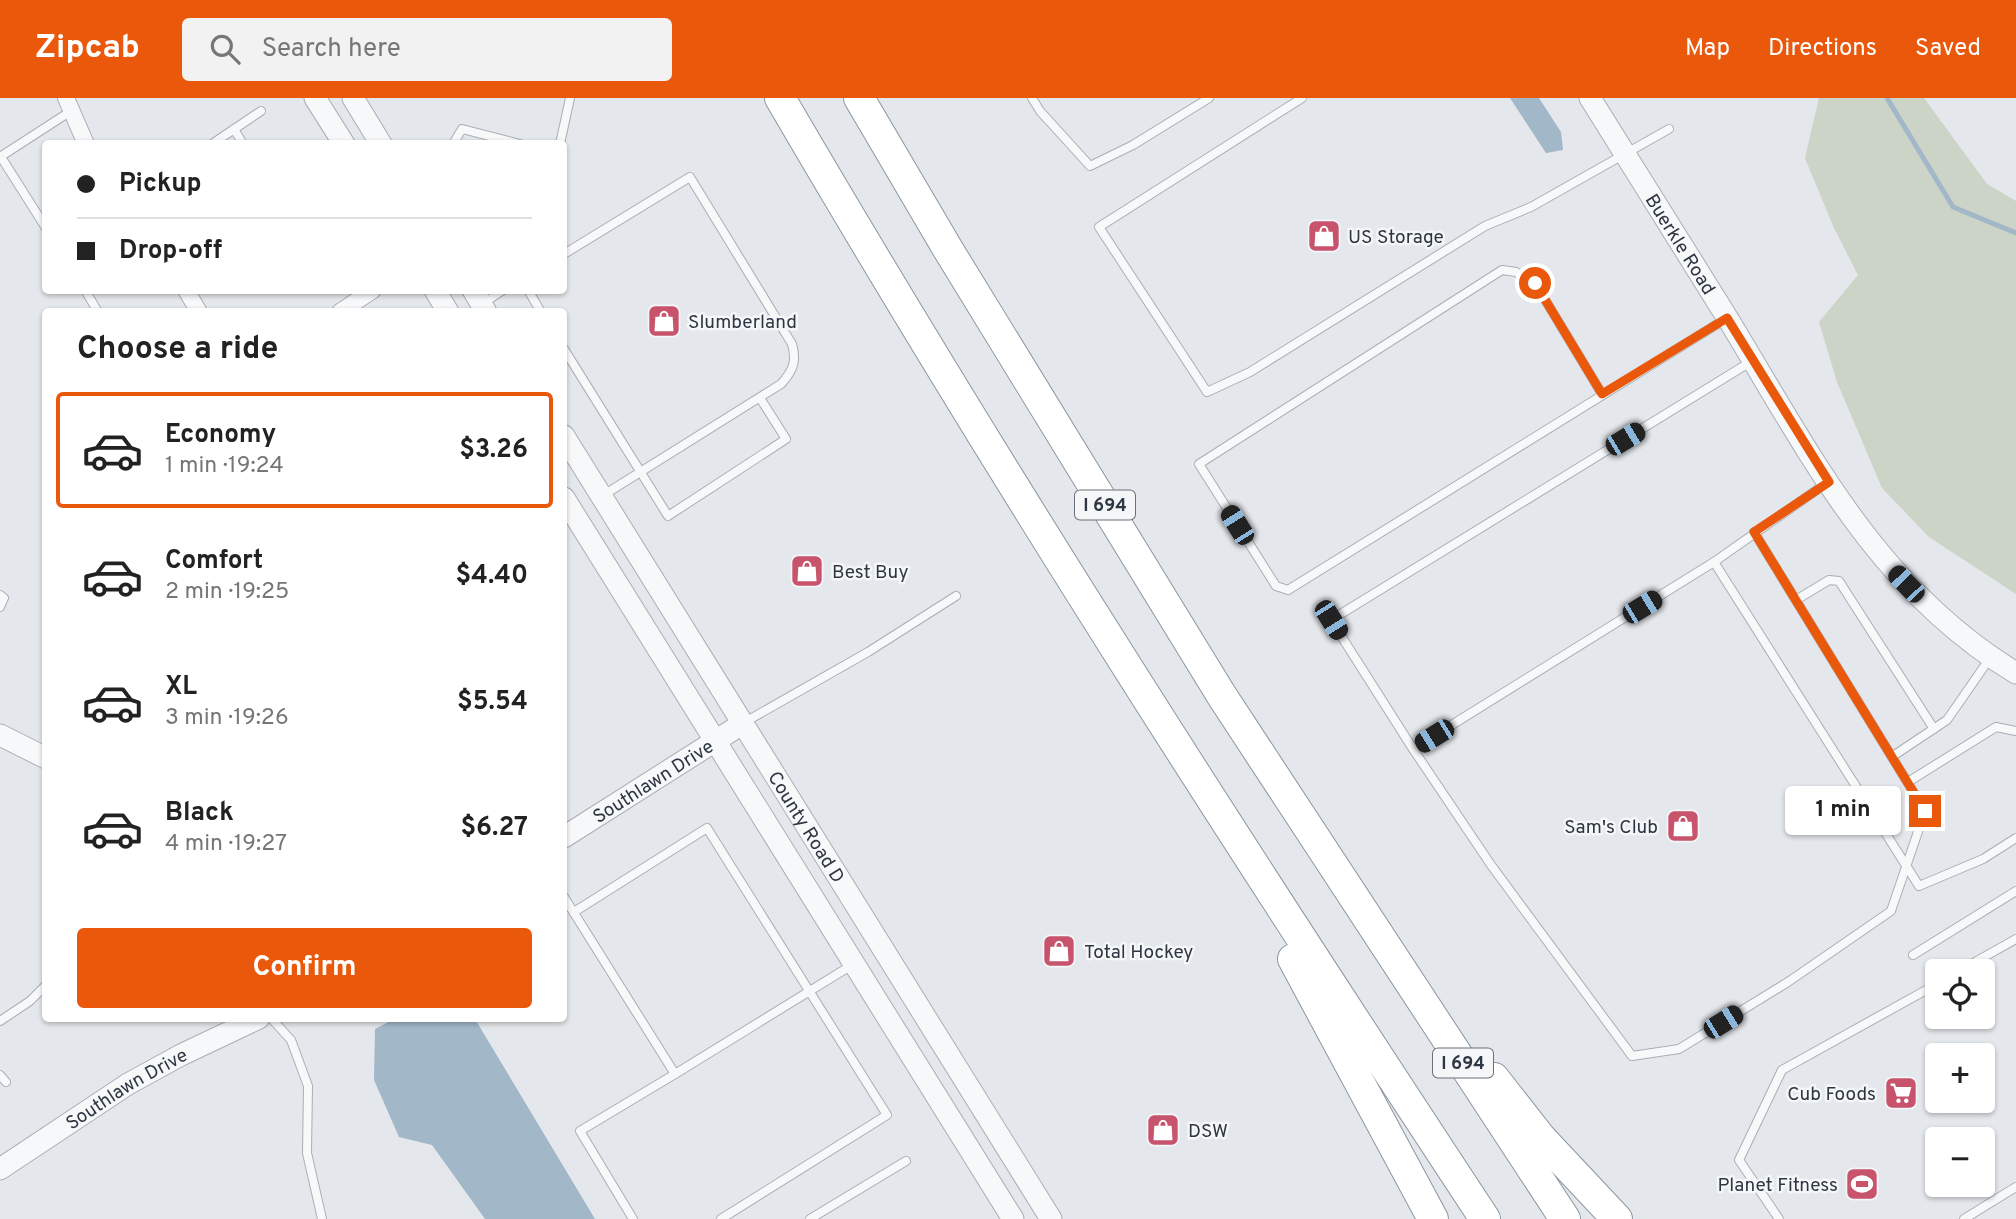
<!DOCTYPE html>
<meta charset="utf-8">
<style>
:root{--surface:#fff;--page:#f2f2f2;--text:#222;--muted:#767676;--line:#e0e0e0;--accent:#ea580c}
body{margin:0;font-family:Overpass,sans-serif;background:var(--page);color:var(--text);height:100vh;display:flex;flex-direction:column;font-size:26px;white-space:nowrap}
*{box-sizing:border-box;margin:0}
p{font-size:23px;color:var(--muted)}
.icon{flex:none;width:38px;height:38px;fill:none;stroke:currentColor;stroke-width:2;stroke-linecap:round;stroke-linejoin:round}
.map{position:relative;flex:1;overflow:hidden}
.side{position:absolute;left:42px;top:210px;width:525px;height:714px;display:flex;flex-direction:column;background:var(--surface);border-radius:7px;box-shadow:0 2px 5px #0004}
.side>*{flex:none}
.top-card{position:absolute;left:42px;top:42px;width:525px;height:154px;border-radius:7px;box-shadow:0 2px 5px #0004;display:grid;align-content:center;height:154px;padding:0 35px;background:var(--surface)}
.buttons{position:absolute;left:1925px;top:861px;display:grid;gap:14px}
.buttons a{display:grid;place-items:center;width:70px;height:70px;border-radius:7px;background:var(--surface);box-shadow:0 2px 5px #0004;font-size:35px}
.end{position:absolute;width:32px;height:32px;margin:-16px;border:9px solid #ea580c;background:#fff;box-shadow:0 0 0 4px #fff}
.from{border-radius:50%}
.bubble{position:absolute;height:49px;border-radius:7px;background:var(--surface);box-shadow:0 2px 5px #0004;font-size:23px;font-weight:700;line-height:49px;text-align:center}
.car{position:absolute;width:21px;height:42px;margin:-21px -10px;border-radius:9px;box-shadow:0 0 5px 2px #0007;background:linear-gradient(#222 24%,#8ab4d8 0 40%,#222 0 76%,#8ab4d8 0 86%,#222 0)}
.top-card b{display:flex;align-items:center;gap:24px;height:66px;font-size:26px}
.top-card b+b{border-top:2px solid var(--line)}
.top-card i{width:18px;height:18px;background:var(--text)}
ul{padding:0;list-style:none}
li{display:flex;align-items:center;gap:21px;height:116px;margin:0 14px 10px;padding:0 21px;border:4px solid transparent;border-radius:7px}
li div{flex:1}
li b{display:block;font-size:26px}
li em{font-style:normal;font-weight:700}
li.active{border-color:var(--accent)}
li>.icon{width:63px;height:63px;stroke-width:1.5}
h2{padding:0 35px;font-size:32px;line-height:84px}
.button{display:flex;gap:14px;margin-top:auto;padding:14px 35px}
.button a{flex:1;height:80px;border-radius:7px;background:var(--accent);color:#fff;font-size:28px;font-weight:700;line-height:80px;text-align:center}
header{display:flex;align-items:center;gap:42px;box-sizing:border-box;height:98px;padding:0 35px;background:var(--accent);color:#fff}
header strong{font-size:33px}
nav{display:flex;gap:38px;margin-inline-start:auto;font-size:24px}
.search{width:490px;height:63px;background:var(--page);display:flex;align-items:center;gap:18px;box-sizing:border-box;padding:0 24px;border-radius:7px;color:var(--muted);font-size:26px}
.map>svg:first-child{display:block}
.green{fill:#cbd4c6}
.water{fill:#a2b7c8}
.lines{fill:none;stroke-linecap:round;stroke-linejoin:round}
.stream{stroke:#a2b7c8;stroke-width:5}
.service-casing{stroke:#a9aeb5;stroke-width:10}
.minor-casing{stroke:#a9aeb5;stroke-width:18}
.tertiary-casing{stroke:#a9aeb5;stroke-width:23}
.motorway-casing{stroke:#8c96a1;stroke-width:32}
.service{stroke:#f7f8fa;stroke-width:8}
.minor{stroke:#f7f8fa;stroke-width:16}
.tertiary{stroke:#f7f8fa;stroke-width:21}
.motorway{stroke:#fff;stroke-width:30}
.route{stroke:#ea580c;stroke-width:9}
.labels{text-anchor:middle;stroke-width:5;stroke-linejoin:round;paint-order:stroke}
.shield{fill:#f4f6f8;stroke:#697079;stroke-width:2}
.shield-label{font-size:18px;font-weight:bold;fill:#2d3643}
.poi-label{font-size:19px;fill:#2d3643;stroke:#f4f6f8;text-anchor:start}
.street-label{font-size:19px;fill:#2d3643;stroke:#f4f6f8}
</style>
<header>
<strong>Zipcab</strong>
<div class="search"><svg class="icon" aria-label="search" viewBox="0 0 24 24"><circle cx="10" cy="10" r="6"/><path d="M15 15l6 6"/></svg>Search here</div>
<nav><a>Map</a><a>Directions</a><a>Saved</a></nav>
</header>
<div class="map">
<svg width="2016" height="1121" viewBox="0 0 2016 1121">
<rect width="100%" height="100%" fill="#e4e7eb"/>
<!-- green -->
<polygon class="green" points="1819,0 1924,0 1987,86 2016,103 2016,496 1929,439 1882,390 1837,284 1819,224 1858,177 1834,130 1805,60"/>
<!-- water -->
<g class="water">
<polygon points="1510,0 1539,0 1561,34 1563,52 1546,55"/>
<polygon points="394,921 475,921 595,1121 485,1121 432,1047 399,1039 374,982 375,931"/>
</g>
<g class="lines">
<!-- stream -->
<polyline class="stream" points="1887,0 1953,109 2016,135"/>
<defs>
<g id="service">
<polyline points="1032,0 1040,13 1090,68 1133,47 1209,0"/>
<polyline points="1302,0 1099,129 1207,294 1250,274 1485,128 1531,109 1669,31"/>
<polyline points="234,31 243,46"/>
<polyline points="212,46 261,13"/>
<polyline points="453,46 462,31 520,46"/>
<polyline points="560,46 570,0"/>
<polyline points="0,59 71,13"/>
<polyline points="1,59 46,130"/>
<path d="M564,156l126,-77 102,167c5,17 1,27 -11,40l-179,112"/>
<polyline points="85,192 98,214"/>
<polyline points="528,192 541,214"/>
<polyline points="482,206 503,192"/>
<polyline points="564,251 668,418 786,341 760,300"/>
<polyline points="1752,263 1331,522 1413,651 1491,767 1632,958 1679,951 1788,884 1891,813 1925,713 1754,434"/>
<polyline points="1602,296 1535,185 1516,174 1502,172 1199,366 1276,488 1288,492 1727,220"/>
<polyline points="1714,464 1919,788 1983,761 2016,740"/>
<polyline points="0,497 4,500 0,509"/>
<polyline points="1796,502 1829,482 1839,483 1934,631"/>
<polyline points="745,624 868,554 956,498"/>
<polyline points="1413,651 1714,464 1828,384"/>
<polyline points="1893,658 1947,622 1990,560"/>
<polyline points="1908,684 1996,629 2016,633"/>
<polyline points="564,799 675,976 580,1033 633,1121"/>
<polyline points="574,814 707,730 887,1017 721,1121"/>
<polyline points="1913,857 2016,793"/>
<polyline points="1959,873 2016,841"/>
<polyline points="271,920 291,942 308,988 307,1055 322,1121"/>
<polyline points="0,923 30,903 46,887"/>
<polyline points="675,976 852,867"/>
<polyline points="0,977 6,984"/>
<polyline points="810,1121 906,1063"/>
<polyline points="1779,1121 1739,1062 1782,972 1937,886"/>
<polyline points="1964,1121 2016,1089"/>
</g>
<g id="minor">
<polyline points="66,0 86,46"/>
<polyline points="186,192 199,214"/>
<polyline points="340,214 373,192"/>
</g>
<g id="tertiary">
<polyline points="315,0 344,46"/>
<polyline points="353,0 381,46"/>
<path id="s1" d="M1590,0c46,74 92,147 138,221 82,135 148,269 288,354"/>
<polyline points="435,192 448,214"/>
<polyline points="473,192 486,214"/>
<path id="s2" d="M564,338l487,783"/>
<polyline points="564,400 1013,1121"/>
<polyline points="0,637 46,660"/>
<path id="s3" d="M564,739l178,-113"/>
<path id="s4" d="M0,1071l128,-85 53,-29 78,-37"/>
</g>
<g id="motorway">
<path d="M780,0c223,382 462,752 705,1121"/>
<polyline points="859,0 949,153 1222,598 1565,1121"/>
<polyline points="1293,861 1433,1121"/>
<polyline points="1494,980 1541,1040 1617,1121"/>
</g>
</defs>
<!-- service casing -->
<use href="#service" class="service-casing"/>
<!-- minor casing -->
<use href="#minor" class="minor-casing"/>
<!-- tertiary casing -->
<use href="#tertiary" class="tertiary-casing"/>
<!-- motorway casing -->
<use href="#motorway" class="motorway-casing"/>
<!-- service -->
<use href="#service" class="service"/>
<!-- minor -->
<use href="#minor" class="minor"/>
<!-- tertiary -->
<use href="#tertiary" class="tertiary"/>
<!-- motorway -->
<use href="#motorway" class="motorway"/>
</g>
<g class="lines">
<!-- route -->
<polyline class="route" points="1535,185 1602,296 1727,220 1829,384 1754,434 1925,713"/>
</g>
<!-- icons -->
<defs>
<symbol id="shop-square" viewBox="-11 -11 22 22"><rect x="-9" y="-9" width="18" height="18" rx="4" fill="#c7536c" stroke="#f4f6f8"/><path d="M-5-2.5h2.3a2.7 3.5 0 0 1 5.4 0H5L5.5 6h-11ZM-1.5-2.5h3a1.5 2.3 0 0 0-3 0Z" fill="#fff"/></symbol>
<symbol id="supermarket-square" viewBox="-11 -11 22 22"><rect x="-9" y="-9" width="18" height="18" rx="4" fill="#c7536c" stroke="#f4f6f8"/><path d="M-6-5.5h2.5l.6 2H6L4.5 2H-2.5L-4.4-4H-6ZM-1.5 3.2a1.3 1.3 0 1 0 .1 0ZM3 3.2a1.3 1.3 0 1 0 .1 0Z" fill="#fff"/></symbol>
<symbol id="stadium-square" viewBox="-11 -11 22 22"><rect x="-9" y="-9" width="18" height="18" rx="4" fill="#c7536c" stroke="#f4f6f8"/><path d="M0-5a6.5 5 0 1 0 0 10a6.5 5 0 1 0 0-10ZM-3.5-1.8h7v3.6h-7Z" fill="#fff"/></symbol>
</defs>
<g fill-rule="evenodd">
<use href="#shop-square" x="1305" y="119" width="38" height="38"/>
<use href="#shop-square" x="645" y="204" width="38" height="38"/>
<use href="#shop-square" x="788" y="454" width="38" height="38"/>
<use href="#shop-square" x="1664" y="709" width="38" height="38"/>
<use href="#shop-square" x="1040" y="834" width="38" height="38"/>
<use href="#supermarket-square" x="1882" y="976" width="38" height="38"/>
<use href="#shop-square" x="1144" y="1013" width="38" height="38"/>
<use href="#stadium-square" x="1843" y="1067" width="38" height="38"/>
</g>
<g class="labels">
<!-- shield labels -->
<g class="shield">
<rect x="1075" y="392.5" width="60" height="29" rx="5"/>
<rect x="1433" y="950.5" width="60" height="29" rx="5"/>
</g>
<g class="shield-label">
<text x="1105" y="413">I 694</text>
<text x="1463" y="971">I 694</text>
</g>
<!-- poi labels -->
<g class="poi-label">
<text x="1348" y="145">US Storage</text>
<text x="688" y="230">Slumberland</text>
<text x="832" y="480">Best Buy</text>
<text x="1658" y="735" text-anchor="end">Sam's Club</text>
<text x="1084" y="860">Total Hockey</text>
<text x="1876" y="1002" text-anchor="end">Cub Foods</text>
<text x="1188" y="1039">DSW</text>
<text x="1838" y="1093" text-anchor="end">Planet Fitness</text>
</g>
<!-- street labels -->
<g class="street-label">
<text dy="7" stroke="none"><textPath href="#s1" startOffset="172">Buerkle Road</textPath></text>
<text dy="7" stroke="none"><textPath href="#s3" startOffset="105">Southlawn Drive</textPath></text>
<text dy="7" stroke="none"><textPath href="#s2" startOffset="460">County Road D</textPath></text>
<text dy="7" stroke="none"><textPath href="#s4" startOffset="150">Southlawn Drive</textPath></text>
</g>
</g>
</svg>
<div class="buttons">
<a><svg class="icon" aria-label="locate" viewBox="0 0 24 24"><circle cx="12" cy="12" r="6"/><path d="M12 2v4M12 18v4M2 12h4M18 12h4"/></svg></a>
<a>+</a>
<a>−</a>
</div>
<i class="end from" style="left:1535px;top:185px"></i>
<i class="end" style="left:1925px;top:713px"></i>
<div class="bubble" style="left:1785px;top:688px;width:116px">1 min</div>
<i class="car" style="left:1625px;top:341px;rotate:59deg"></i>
<i class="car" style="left:1237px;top:427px;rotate:328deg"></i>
<i class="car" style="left:1906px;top:486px;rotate:316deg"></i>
<i class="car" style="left:1642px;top:509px;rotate:59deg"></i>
<i class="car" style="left:1331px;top:522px;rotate:148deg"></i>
<i class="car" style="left:1434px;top:638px;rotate:238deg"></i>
<i class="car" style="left:1723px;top:924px;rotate:58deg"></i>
<div class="top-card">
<b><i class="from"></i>Pickup</b>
<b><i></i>Drop-off</b>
</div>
<section class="side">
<h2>Choose a ride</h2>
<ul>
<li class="active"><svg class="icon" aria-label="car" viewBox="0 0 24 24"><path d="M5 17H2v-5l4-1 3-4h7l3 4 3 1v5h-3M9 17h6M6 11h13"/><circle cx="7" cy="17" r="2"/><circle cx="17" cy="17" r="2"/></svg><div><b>Economy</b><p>1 min · 19:24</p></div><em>$3.26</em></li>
<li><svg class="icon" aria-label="car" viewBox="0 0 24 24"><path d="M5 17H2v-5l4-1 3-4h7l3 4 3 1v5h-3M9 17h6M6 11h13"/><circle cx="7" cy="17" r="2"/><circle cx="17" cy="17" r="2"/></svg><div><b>Comfort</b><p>2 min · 19:25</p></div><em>$4.40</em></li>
<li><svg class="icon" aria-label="car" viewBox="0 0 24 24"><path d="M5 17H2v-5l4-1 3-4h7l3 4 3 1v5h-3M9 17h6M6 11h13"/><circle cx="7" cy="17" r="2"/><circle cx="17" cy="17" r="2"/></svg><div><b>XL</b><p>3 min · 19:26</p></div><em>$5.54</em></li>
<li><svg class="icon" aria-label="car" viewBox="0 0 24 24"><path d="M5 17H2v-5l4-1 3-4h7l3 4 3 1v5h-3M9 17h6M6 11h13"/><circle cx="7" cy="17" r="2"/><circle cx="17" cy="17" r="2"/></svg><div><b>Black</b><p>4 min · 19:27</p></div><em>$6.27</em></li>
</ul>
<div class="button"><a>Confirm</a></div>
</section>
</div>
